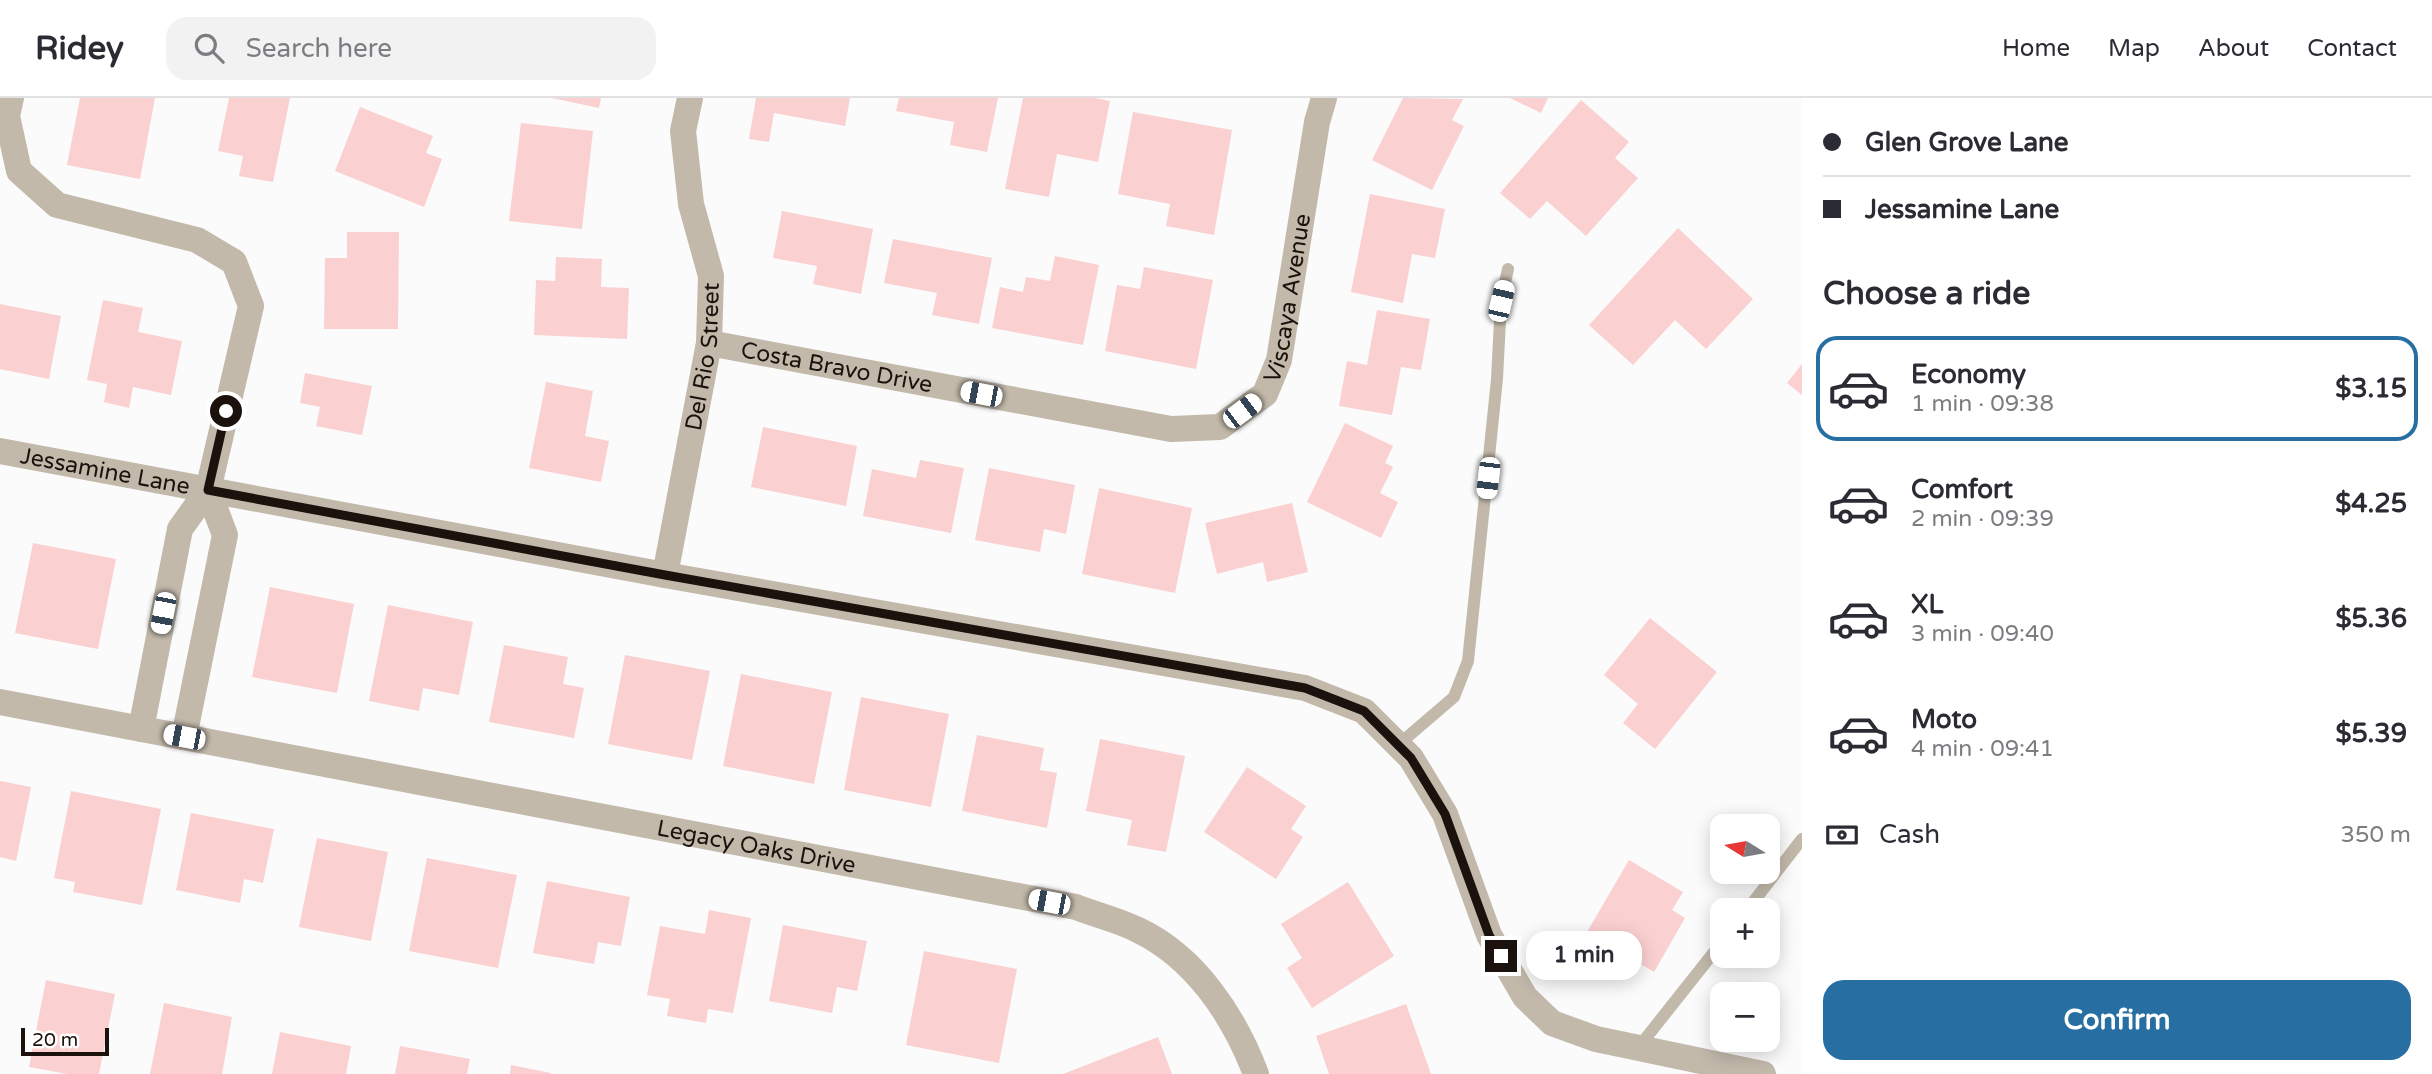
<!DOCTYPE html>
<meta charset="utf-8">
<style>
:root{--surface:#fff;--page:#f2f2f3;--text:#2b2b33;--muted:#7c7c81;--line:#e1e1e2;--accent:#276fa3}
body{margin:0;font-family:"Varela Round",sans-serif;background:var(--page);color:var(--text);height:100vh;display:flex;flex-direction:column;font-size:26px;white-space:nowrap}
*{box-sizing:border-box;margin:0}
p{font-size:23px;color:var(--muted)}
.icon{flex:none;width:38px;height:38px;fill:none;stroke:currentColor;stroke-width:2;stroke-linecap:round;stroke-linejoin:round}
.map{position:relative;flex:1;overflow:hidden}
.details{display:flex;flex-direction:column;background:var(--surface);width:630px}
.details>*{flex:none}
.top-card{display:grid;align-content:center;height:154px;padding:0 21px;background:var(--surface)}
.needle{width:46px;rotate:281deg}
.controls{position:absolute;left:1710px;top:716px;display:grid;gap:14px}
.controls a{display:grid;place-items:center;width:70px;height:70px;border-radius:14px;background:var(--surface);box-shadow:0 4px 18px #0003;font-size:35px}
.scale{position:absolute;left:21px;bottom:18px;width:88px;box-sizing:border-box;padding-left:7px;border:4px solid #1b120d;border-top:0;font-size:19px;line-height:24px;white-space:nowrap;color:#1b120d;-webkit-text-stroke:5px #fff;paint-order:stroke}
.end{position:absolute;width:32px;height:32px;margin:-16px;border:9px solid #1b120d;background:#fff;box-shadow:0 0 0 4px #fff}
.from{border-radius:50%}
.bubble{position:absolute;height:49px;border-radius:21px;background:var(--surface);box-shadow:0 4px 18px #0003;font-size:23px;font-weight:700;line-height:49px;text-align:center}
.car{position:absolute;width:21px;height:42px;margin:-21px -10px;border-radius:9px;box-shadow:0 0 5px 2px #0007;background:linear-gradient(#fff 24%,#345 0 40%,#fff 0 76%,#345 0 86%,#fff 0)}
.top-card b{display:flex;align-items:center;gap:24px;height:66px;font-size:26px}
.top-card b+b{border-top:2px solid var(--line)}
.top-card i{width:18px;height:18px;background:var(--text)}
ul{padding:0;list-style:none}
li{display:flex;align-items:center;gap:21px;height:105px;margin:0 14px 10px;padding:0 7px;border:4px solid transparent;border-radius:21px}
li div{flex:1}
li b{display:block;font-size:26px}
li em{font-style:normal;font-weight:700}
li.active{border-color:var(--accent)}
li>.icon{width:63px;height:63px;stroke-width:1.5}
h2{padding:0 21px;font-size:32px;line-height:84px}
.pay{display:flex;align-items:center;gap:18px;height:77px;padding:0 21px;font-size:26px}
.pay p{margin-inline-start:auto}
.primary-button{display:flex;gap:14px;margin-top:auto;padding:14px 21px}
.primary-button a{flex:1;height:80px;border-radius:21px;background:var(--accent);color:#fff;font-size:28px;font-weight:700;line-height:80px;text-align:center}
header{display:flex;align-items:center;gap:42px;box-sizing:border-box;height:98px;padding:0 35px;background:var(--surface);border-bottom:2px solid var(--line)}
header strong{font-size:33px}
nav{display:flex;gap:38px;margin-inline-start:auto;font-size:24px}
.search{width:490px;height:63px;background:var(--page);display:flex;align-items:center;gap:18px;box-sizing:border-box;padding:0 24px;border-radius:21px;color:var(--muted);font-size:26px}
main{display:flex;flex:1;min-height:0}
.map>svg:first-child{display:block}
.building{fill:#fbd0d1}
.lines{fill:none;stroke-linecap:round;stroke-linejoin:round}
.service{stroke:#c2b9ab;stroke-width:12}
.minor{stroke:#c2b9ab;stroke-width:26}
.route{stroke:#1b120d;stroke-width:9}
.labels{text-anchor:middle;stroke-width:5;stroke-linejoin:round;paint-order:stroke}
.street-label{font-size:23px;fill:#1b120d;stroke:#fff}
</style>
<header>
<strong>Ridey</strong>
<div class="search"><svg class="icon" aria-label="search" viewBox="0 0 24 24"><circle cx="10" cy="10" r="6"/><path d="M15 15l6 6"/></svg>Search here</div>
<nav><a>Home</a><a>Map</a><a>About</a><a>Contact</a></nav>
</header>
<main>
<div class="map">
<svg width="1802" height="976" viewBox="0 0 1802 976">
<rect width="100%" height="100%" fill="#fbfbfb"/>
<!-- building -->
<g class="building">
<polygon points="80,0 155,0 140,81 67,67"/>
<polygon points="229,0 290,0 273,84 239,78 243,58 218,53"/>
<polygon points="552,0 601,0 599,10"/>
<polygon points="756,0 850,0 845,28 774,15 769,44 749,41"/>
<polygon points="899,0 998,0 987,54 950,47 954,24 896,13"/>
<polygon points="1023,0 1095,0 1110,3 1098,64 1057,56 1049,99 1005,91"/>
<polygon points="1403,0 1463,1 1452,22 1464,28 1432,92 1372,62"/>
<polygon points="1510,0 1548,0 1541,15"/>
<polygon points="1581,2 1629,44 1615,60 1638,80 1586,138 1547,103 1530,121 1500,95"/>
<polygon points="360,9 433,38 426,55 442,61 424,109 335,73"/>
<polygon points="1133,14 1232,32 1214,137 1166,128 1170,106 1118,96"/>
<polygon points="521,25 593,33 582,131 509,123"/>
<polygon points="1370,96 1445,111 1435,160 1412,156 1403,205 1351,194"/>
<polygon points="782,113 873,131 861,196 813,186 817,168 773,160"/>
<polygon points="1678,130 1753,201 1706,251 1675,222 1633,267 1589,227"/>
<polygon points="347,134 399,134 398,231 324,231 325,160 347,160"/>
<polygon points="893,141 992,160 979,226 932,217 937,195 884,185"/>
<polygon points="1055,158 1099,167 1083,247 992,230 1000,189 1023,194 1026,179 1050,183"/>
<polygon points="556,159 602,161 601,189 629,190 627,241 534,237 536,182 555,183"/>
<polygon points="1144,169 1213,182 1196,271 1105,253 1117,187 1140,191"/>
<polygon points="103,202 143,210 138,234 182,243 171,297 133,289 129,310 104,304 107,286 87,282"/>
<polygon points="0,206 61,218 49,281 0,271"/>
<polygon points="1377,212 1430,221 1421,272 1401,269 1392,317 1339,308 1347,263 1367,267"/>
<polygon points="1802,266 1802,297 1787,285"/>
<polygon points="305,275 372,288 362,337 316,328 320,309 300,305"/>
<polygon points="546,284 593,293 585,338 609,343 601,384 529,370"/>
<polygon points="1345,325 1393,348 1385,365 1393,369 1380,395 1398,404 1381,440 1307,404"/>
<polygon points="763,329 857,348 846,408 751,389"/>
<polygon points="920,362 964,370 951,435 863,418 872,371 916,380"/>
<polygon points="989,370 1075,387 1066,436 1044,431 1040,454 975,442"/>
<polygon points="1099,390 1192,410 1175,495 1082,476"/>
<polygon points="1292,405 1308,474 1267,484 1263,464 1217,476 1205,425"/>
<polygon points="33,445 116,461 98,551 15,535"/>
<polygon points="270,489 354,506 337,595 252,579"/>
<polygon points="388,507 473,524 459,597 423,590 419,613 369,603"/>
<polygon points="1650,520 1717,574 1655,651 1623,625 1638,606 1604,577"/>
<polygon points="504,547 568,559 563,586 584,590 574,640 489,624"/>
<polygon points="625,557 710,573 692,662 608,646"/>
<polygon points="741,576 832,594 814,686 723,668"/>
<polygon points="861,599 949,616 931,709 844,692"/>
<polygon points="977,637 1044,650 1040,672 1057,675 1047,730 962,713"/>
<polygon points="1100,641 1185,658 1166,754 1127,747 1132,722 1086,713"/>
<polygon points="1247,669 1306,708 1291,731 1303,739 1276,781 1204,734"/>
<polygon points="0,683 31,689 16,763 0,759"/>
<polygon points="71,693 161,711 142,807 73,794 75,784 54,780"/>
<polygon points="191,715 274,731 263,785 244,781 240,805 176,792"/>
<polygon points="317,740 388,754 371,843 299,829"/>
<polygon points="427,760 517,777 498,870 409,853"/>
<polygon points="1629,762 1683,794 1672,812 1685,820 1654,874 1587,834"/>
<polygon points="547,783 630,799 621,848 598,844 594,866 533,855"/>
<polygon points="1348,784 1394,858 1312,910 1287,870 1302,860 1281,826"/>
<polygon points="709,812 751,820 733,915 708,911 706,925 667,918 670,901 647,897 660,828 705,836"/>
<polygon points="783,827 867,843 857,893 837,889 832,915 769,903"/>
<polygon points="924,853 1017,871 999,965 906,947"/>
<polygon points="46,882 115,896 99,976 67,976 29,969"/>
<polygon points="164,905 232,919 222,976 150,976"/>
<polygon points="1406,906 1431,976 1329,976 1316,938"/>
<polygon points="280,934 351,948 346,976 272,976"/>
<polygon points="1158,939 1172,976 1063,976"/>
<polygon points="400,948 470,961 467,976 395,976"/>
<polygon points="511,967 551,975 551,976 510,976"/>
</g>
<g class="lines">
<!-- service -->
<g class="service">
<polyline points="1398,647 1454,599 1468,563 1497,281 1501,203 1508,171"/>
<polyline points="1747,812 1802,741"/>
<polyline points="1638,950 1722,844"/>
</g>
<!-- minor -->
<g class="minor">
<polyline points="11,0 7,18 19,73 57,107 197,142 234,164 251,208 208,392 180,431 141,631"/>
<path id="s1" d="M709,245l462,86 49,-2 45,-33 14,-34 38,-238 7,-24"/>
<path id="s2" d="M0,353l665,124 640,113 59,23 47,47 34,56 44,121 36,62 27,26 44,16 167,35"/>
<path id="s3" d="M665,477l44,-232 2,-67 -20,-72 -8,-73 7,-33"/>
<path id="s4" d="M0,604l1076,205c20,8 42,13 62,23 57,27 96,86 118,144"/>
<polyline points="184,639 225,437 208,392"/>
</g>
</g>
<g class="lines">
<!-- route -->
<polyline class="route" points="226,313 208,392 665,477 1305,590 1364,613 1411,660 1445,716 1489,837 1501,858"/>
</g>
<g class="labels">
<!-- street labels -->
<g class="street-label">
<text dy="8" stroke="none"><textPath href="#s1" startOffset="674">Viscaya Avenue</textPath></text>
<text dy="8" stroke="none"><textPath href="#s3" startOffset="222">Del Rio Street</textPath></text>
<text dy="8" stroke="none"><textPath href="#s1" startOffset="130">Costa Bravo Drive</textPath></text>
<text dy="8" stroke="none"><textPath href="#s2" startOffset="107">Jessamine Lane</textPath></text>
<text dy="8" stroke="none"><textPath href="#s4" startOffset="770">Legacy Oaks Drive</textPath></text>
</g>
</g>
</svg>
<div class="controls">
<a><svg class="needle" viewBox="-14 -14 28 28"><path d="M0-13l5 13h-10z" fill="#e53935"/><path d="M0 13l5-13h-10z" fill="#7c7c81"/></svg></a>
<a>+</a>
<a>−</a>
</div>
<div class="scale">20 m</div>
<i class="end from" style="left:226px;top:313px"></i>
<i class="end" style="left:1501px;top:858px"></i>
<div class="bubble" style="left:1526px;top:833px;width:116px">1 min</div>
<i class="car" style="left:1501px;top:203px;rotate:13deg"></i>
<i class="car" style="left:981px;top:296px;rotate:281deg"></i>
<i class="car" style="left:1242px;top:313px;rotate:53deg"></i>
<i class="car" style="left:1488px;top:380px;rotate:187deg"></i>
<i class="car" style="left:163px;top:515px;rotate:191deg"></i>
<i class="car" style="left:184px;top:639px;rotate:281deg"></i>
<i class="car" style="left:1049px;top:804px;rotate:281deg"></i>
</div>
<section class="details">
<div class="top-card">
<b><i class="from"></i>Glen Grove Lane</b>
<b><i></i>Jessamine Lane</b>
</div>
<h2>Choose a ride</h2>
<ul>
<li class="active"><svg class="icon" aria-label="car" viewBox="0 0 24 24"><path d="M5 17H2v-5l4-1 3-4h7l3 4 3 1v5h-3M9 17h6M6 11h13"/><circle cx="7" cy="17" r="2"/><circle cx="17" cy="17" r="2"/></svg><div><b>Economy</b><p>1 min · 09:38</p></div><em>$3.15</em></li>
<li><svg class="icon" aria-label="car" viewBox="0 0 24 24"><path d="M5 17H2v-5l4-1 3-4h7l3 4 3 1v5h-3M9 17h6M6 11h13"/><circle cx="7" cy="17" r="2"/><circle cx="17" cy="17" r="2"/></svg><div><b>Comfort</b><p>2 min · 09:39</p></div><em>$4.25</em></li>
<li><svg class="icon" aria-label="car" viewBox="0 0 24 24"><path d="M5 17H2v-5l4-1 3-4h7l3 4 3 1v5h-3M9 17h6M6 11h13"/><circle cx="7" cy="17" r="2"/><circle cx="17" cy="17" r="2"/></svg><div><b>XL</b><p>3 min · 09:40</p></div><em>$5.36</em></li>
<li><svg class="icon" aria-label="car" viewBox="0 0 24 24"><path d="M5 17H2v-5l4-1 3-4h7l3 4 3 1v5h-3M9 17h6M6 11h13"/><circle cx="7" cy="17" r="2"/><circle cx="17" cy="17" r="2"/></svg><div><b>Moto</b><p>4 min · 09:41</p></div><em>$5.39</em></li>
</ul>
<div class="pay"><svg class="icon" aria-label="cash" viewBox="0 0 24 24"><path d="M3 7h18v10H3z"/><circle cx="12" cy="12" r="2"/></svg>Cash<p>350 m</p></div>
<div class="primary-button"><a>Confirm</a></div>
</section>
</main>
